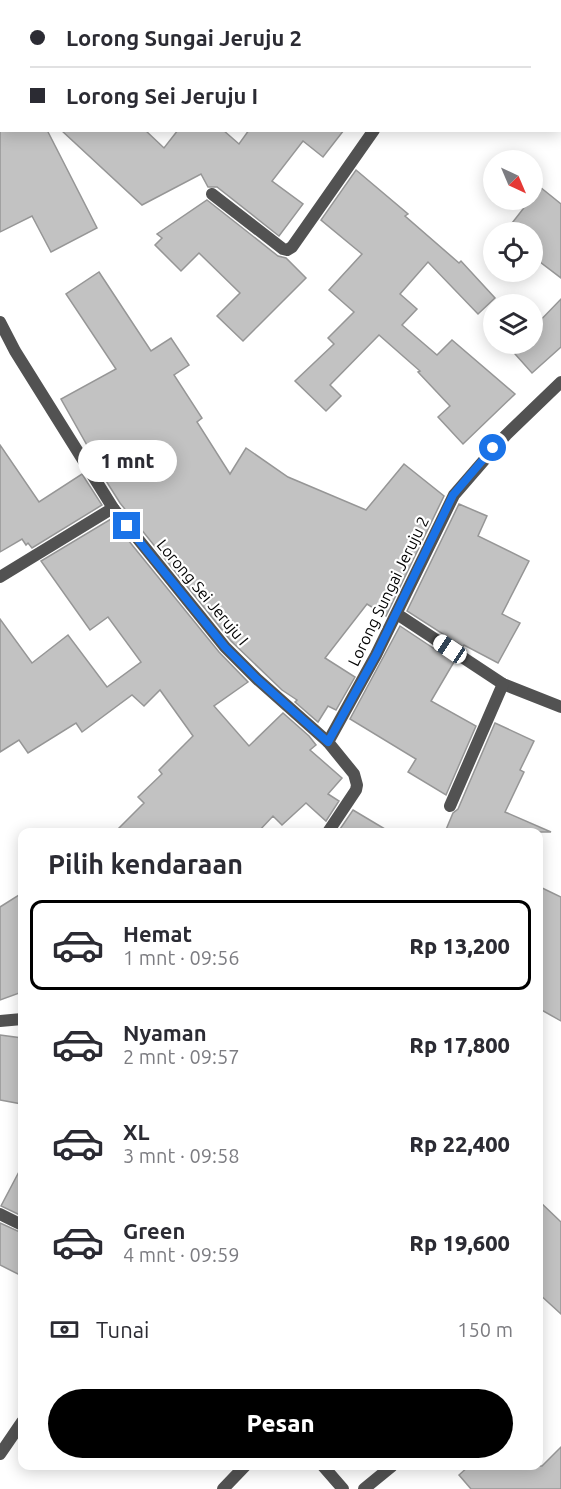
<!DOCTYPE html>
<html lang="id">
<meta charset="utf-8">
<style>
:root{--surface:#fff;--page:#f2f2f3;--text:#2b2b33;--muted:#7c7c81;--line:#e1e1e2;--accent:#000}
body{margin:0;font-family:Ubuntu,sans-serif;background:var(--page);color:var(--text);height:100vh;display:flex;flex-direction:column;font-size:22px;white-space:nowrap}
*{box-sizing:border-box;margin:0}
p{font-size:20px;color:var(--muted)}
.icon{flex:none;width:33px;height:33px;fill:none;stroke:currentColor;stroke-width:2;stroke-linecap:round;stroke-linejoin:round}
.map{position:relative;flex:1;overflow:hidden}
.details{position:absolute;left:18px;top:828px;width:525px;height:642px;display:flex;flex-direction:column;background:var(--surface);border-radius:12px;box-shadow:0 3px 15px #0003}
.details>*{flex:none}
.hud{position:absolute;left:0px;top:0px;width:561px;height:132px;box-shadow:0 3px 15px #0003;display:grid;align-content:center;height:132px;padding:0 30px;background:var(--surface)}
.needle{width:39px;rotate:136deg}
.tools{position:absolute;left:483px;top:150px;display:grid;gap:12px}
.tools a{display:grid;place-items:center;width:60px;height:60px;border-radius:50%;background:var(--surface);box-shadow:0 3px 15px #0003;font-size:30px}
.end{position:absolute;width:27px;height:27px;margin:-14px;border:8px solid #1a73e8;background:#fff;box-shadow:0 0 0 3px #fff}
.from{border-radius:50%}
.bubble{position:absolute;height:42px;border-radius:21px;background:var(--surface);box-shadow:0 3px 15px #0003;font-size:20px;font-weight:800;line-height:42px;text-align:center}
.car{position:absolute;width:18px;height:36px;margin:-18px -9px;border-radius:8px;box-shadow:0 0 4px 2px #0007;background:linear-gradient(#fff 24%,#345 0 40%,#fff 0 76%,#345 0 86%,#fff 0)}
.hud b{display:flex;align-items:center;gap:21px;height:57px;font-size:22px}
.hud b+b{border-top:2px solid var(--line)}
.hud i{width:15px;height:15px;background:var(--text)}
ul{padding:0;list-style:none}
li{display:flex;align-items:center;gap:18px;height:90px;margin:0 12px 9px;padding:0 18px;border:3px solid transparent;border-radius:12px}
li div{flex:1}
li b{display:block;font-size:22px}
li em{font-style:normal;font-weight:800}
li.selected{border-color:var(--accent)}
li>.icon{width:54px;height:54px;stroke-width:1.5}
h2{padding:0 30px;font-size:27px;line-height:72px}
.pay{display:flex;align-items:center;gap:15px;height:66px;padding:0 30px;font-size:22px}
.pay p{margin-inline-start:auto}
.action{display:flex;gap:12px;margin-top:auto;padding:12px 30px}
.action a{flex:1;height:69px;border-radius:36px;background:var(--accent);color:#fff;font-size:24px;font-weight:800;line-height:69px;text-align:center}
.map>svg:first-child{display:block}
.building{fill:#c2c2c2;stroke:#969696;stroke-width:1.5}
.lines{fill:none;stroke-linecap:round;stroke-linejoin:round}
.minor{stroke:#525252;stroke-width:12}
.tertiary{stroke:#525252;stroke-width:12}
.route{stroke:#1a73e8;stroke-width:8}
.labels{text-anchor:middle;stroke-width:4.5;stroke-linejoin:round;paint-order:stroke}
.street-label{font-size:16px;fill:#000;stroke:#fff}
</style>
<div class="map">
<svg width="561" height="1489" viewBox="0 0 561 1489">
<rect width="100%" height="100%" fill="#fff"/>
<!-- building -->
<g class="building">
<polygon points="0,130 47,130 97,228 51,252 32,216 0,232"/>
<polygon points="61,130 145,130 164,148 178,130 223,130 239,144 249,130 344,130 323,157 303,141 272,181 303,204 279,236 217,187 208,187 201,174 142,205"/>
<polygon points="356,170 408,214 405,216 459,263 461,261 495,298 478,314 428,262 400,294 417,309 402,325 437,355 452,340 515,394 463,444 438,417 450,406 418,372 420,371 379,335 330,385 341,396 326,411 295,381 334,344 328,338 354,312 329,290 362,254 321,220"/>
<polygon points="540,187 561,204 561,278 532,256 532,232 505,232 530,200 532,200"/>
<polygon points="207,200 278,256 286,258 306,278 243,341 217,316 240,293 199,253 181,271 155,245 162,238 157,234"/>
<polygon points="99,272 151,351 171,338 189,365 174,375 202,418 197,422 230,474 246,448 288,477 366,510 404,464 444,496 386,616 367,604 325,658 355,677 336,710 328,706 318,722 295,702 297,700 282,690 231,641 120,503 96,465 97,463 61,399 116,369 66,294"/>
<polygon points="561,299 561,347 532,373 506,344 532,344 532,329"/>
<polygon points="0,445 39,502 82,474 102,505 32,548 28,543 26,545 22,539 0,552"/>
<polygon points="459,504 487,516 478,536 529,561 502,614 520,623 498,663 464,645 463,647 407,611"/>
<polygon points="111,519 219,652 248,682 214,706 249,746 283,713 309,736 316,745 310,750 342,778 328,794 339,801 326,821 306,803 282,825 273,816 258,832 115,832 144,803 138,797 162,774 159,770 193,736 160,690 144,706 132,695 82,732 76,723 28,753 19,740 0,752 0,619 32,663 68,635 107,687 141,662 108,617 90,630 41,561"/>
<polygon points="400,626 454,662 431,701 476,726 446,795 408,772 416,759 350,719"/>
<polygon points="495,723 534,741 520,770 524,772 505,812 551,832 445,832 453,813 458,809"/>
<polygon points="353,810 390,832 338,832"/>
<polygon points="538,886 561,897 561,1021 538,1008"/>
<polygon points="22,893 22,992 0,1000 0,907"/>
<polygon points="0,1035 22,1038 22,1104 0,1100"/>
<polygon points="22,1166 22,1216 1,1206"/>
<polygon points="538,1200 561,1222 561,1314 538,1293"/>
<polygon points="0,1223 22,1233 22,1276 0,1265"/>
<polygon points="561,1447 561,1489 471,1489 459,1475 469,1466 542,1466"/>
</g>
<g class="lines">
<!-- minor -->
<g class="minor">
<polyline points="465,2 466,0"/>
<polyline points="212,194 283,249 287,250 292,247 374,130"/>
<polyline points="0,322 15,351 113,508 225,647 257,679 328,742 354,774 357,785 356,790 328,832"/>
<polyline points="0,577 113,508"/>
<polyline points="397,614 503,684 561,707"/>
<polyline points="328,742 376,655 454,495 506,435 561,382"/>
<polyline points="450,806 503,684"/>
<polyline points="0,1021 22,1019"/>
<polyline points="0,1214 22,1225"/>
<polyline points="0,1454 22,1422"/>
<polyline points="323,1466 343,1489"/>
<polyline points="223,1489 245,1466"/>
<polyline points="364,1489 392,1466"/>
</g>
<!-- tertiary -->
<polyline class="tertiary" points="558,0 561,2"/>
</g>
<g class="lines">
<!-- route -->
<polyline class="route" points="127,526 225,647 257,679 328,742 376,655 453,495 493,448"/>
</g>
<g class="labels">
<!-- street labels -->
<g class="street-label">
<text transform="translate(388 591) rotate(-64)" y="6">Lorong Sungai Jeruju 2</text>
<text transform="translate(203 592) rotate(50)" y="6">Lorong Sei Jeruju I</text>
</g>
</g>
</svg>
<div class="tools">
<a><svg class="needle" viewBox="-14 -14 28 28"><path d="M0-13l5 13h-10z" fill="#e53935"/><path d="M0 13l5-13h-10z" fill="#7c7c81"/></svg></a>
<a><svg class="icon" aria-label="locate" viewBox="0 0 24 24"><circle cx="12" cy="12" r="6"/><path d="M12 2v4M12 18v4M2 12h4M18 12h4"/></svg></a>
<a><svg class="icon" aria-label="layers" viewBox="0 0 24 24"><path d="M12 4l9 5-9 5-9-5zM3 14l9 5 9-5"/></svg></a>
</div>
<i class="end from" style="left:493px;top:448px"></i>
<i class="end" style="left:127px;top:526px"></i>
<div class="bubble" style="left:78px;top:440px;width:99px">1 mnt</div>
<i class="car" style="left:450px;top:649px;rotate:304deg"></i>
<div class="hud">
<b><i class="from"></i>Lorong Sungai Jeruju 2</b>
<b><i></i>Lorong Sei Jeruju I</b>
</div>
<section class="details">
<h2>Pilih kendaraan</h2>
<ul>
<li class="selected"><svg class="icon" aria-label="car" viewBox="0 0 24 24"><path d="M5 17H2v-5l4-1 3-4h7l3 4 3 1v5h-3M9 17h6M6 11h13"/><circle cx="7" cy="17" r="2"/><circle cx="17" cy="17" r="2"/></svg><div><b>Hemat</b><p>1 mnt · 09:56</p></div><em>Rp 13,200</em></li>
<li><svg class="icon" aria-label="car" viewBox="0 0 24 24"><path d="M5 17H2v-5l4-1 3-4h7l3 4 3 1v5h-3M9 17h6M6 11h13"/><circle cx="7" cy="17" r="2"/><circle cx="17" cy="17" r="2"/></svg><div><b>Nyaman</b><p>2 mnt · 09:57</p></div><em>Rp 17,800</em></li>
<li><svg class="icon" aria-label="car" viewBox="0 0 24 24"><path d="M5 17H2v-5l4-1 3-4h7l3 4 3 1v5h-3M9 17h6M6 11h13"/><circle cx="7" cy="17" r="2"/><circle cx="17" cy="17" r="2"/></svg><div><b>XL</b><p>3 mnt · 09:58</p></div><em>Rp 22,400</em></li>
<li><svg class="icon" aria-label="car" viewBox="0 0 24 24"><path d="M5 17H2v-5l4-1 3-4h7l3 4 3 1v5h-3M9 17h6M6 11h13"/><circle cx="7" cy="17" r="2"/><circle cx="17" cy="17" r="2"/></svg><div><b>Green</b><p>4 mnt · 09:59</p></div><em>Rp 19,600</em></li>
</ul>
<div class="pay"><svg class="icon" aria-label="cash" viewBox="0 0 24 24"><path d="M3 7h18v10H3z"/><circle cx="12" cy="12" r="2"/></svg>Tunai<p>150 m</p></div>
<div class="action"><a>Pesan</a></div>
</section>
</div>
